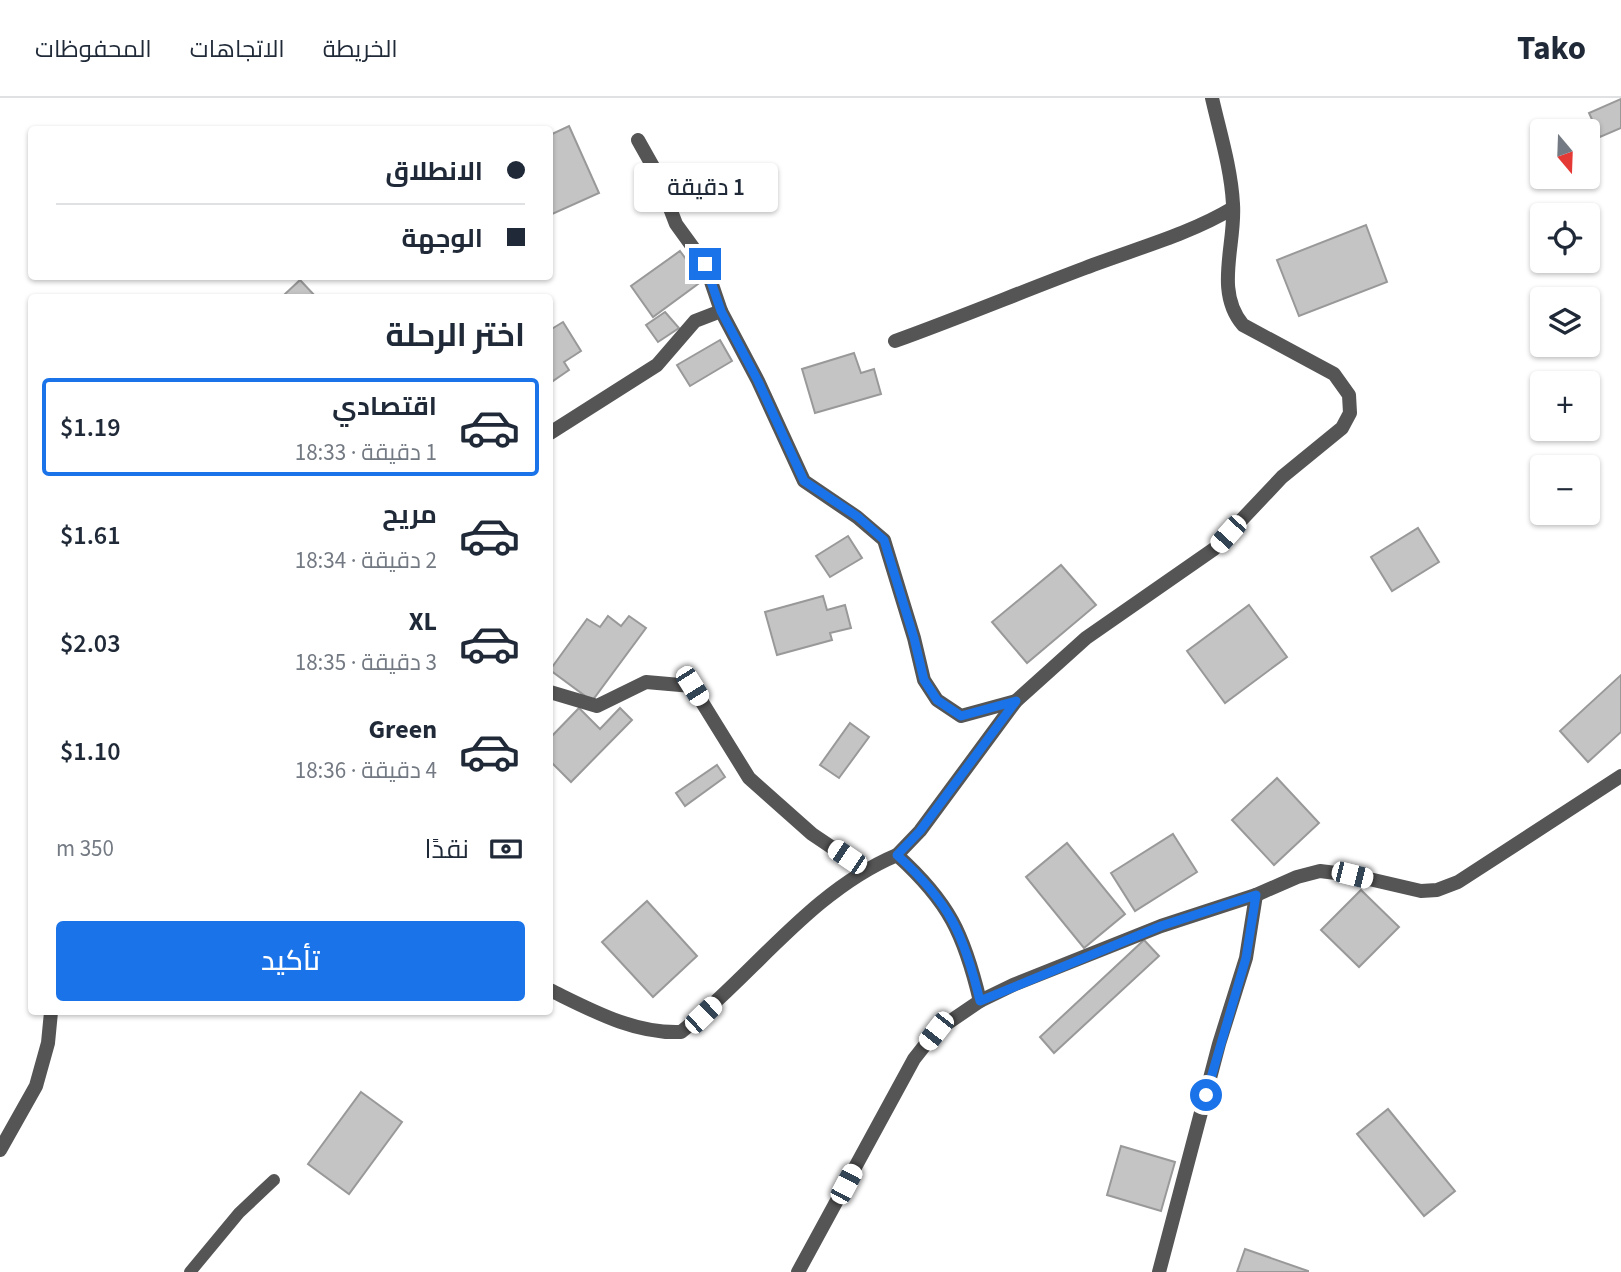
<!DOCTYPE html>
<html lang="ar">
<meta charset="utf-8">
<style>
:root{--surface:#fff;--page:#f6f6f7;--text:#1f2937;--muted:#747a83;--line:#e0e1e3;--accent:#1a73e8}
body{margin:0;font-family:"Source Sans 3",Cairo,sans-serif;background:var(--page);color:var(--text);direction:rtl;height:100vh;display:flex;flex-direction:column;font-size:26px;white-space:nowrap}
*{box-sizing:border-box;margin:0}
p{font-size:23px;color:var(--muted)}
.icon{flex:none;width:38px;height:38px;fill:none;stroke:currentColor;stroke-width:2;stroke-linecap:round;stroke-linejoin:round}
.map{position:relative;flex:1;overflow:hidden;direction:ltr}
.panel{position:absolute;left:28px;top:196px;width:525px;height:721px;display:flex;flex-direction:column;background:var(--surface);border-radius:7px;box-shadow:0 2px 5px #0004;direction:rtl}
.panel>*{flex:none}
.top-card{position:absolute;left:28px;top:28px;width:525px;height:154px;border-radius:7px;box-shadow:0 2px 5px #0004;direction:rtl;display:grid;align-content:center;height:154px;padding:0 28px;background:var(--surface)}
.needle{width:46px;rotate:161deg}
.buttons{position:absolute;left:1530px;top:21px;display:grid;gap:14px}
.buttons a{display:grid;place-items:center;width:70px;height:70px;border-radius:7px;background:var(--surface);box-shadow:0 2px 5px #0004;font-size:35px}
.end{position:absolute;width:32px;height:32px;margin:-16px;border:9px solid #1a73e8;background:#fff;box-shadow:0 0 0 4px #fff}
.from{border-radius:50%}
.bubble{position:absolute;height:49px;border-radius:7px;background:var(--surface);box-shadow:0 2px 5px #0004;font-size:23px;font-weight:600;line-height:49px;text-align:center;direction:rtl}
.car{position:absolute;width:21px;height:42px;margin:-21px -10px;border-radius:9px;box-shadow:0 0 5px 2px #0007;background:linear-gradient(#fff 24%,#345 0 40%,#fff 0 76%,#345 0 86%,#fff 0)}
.top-card b{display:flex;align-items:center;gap:24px;height:66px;font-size:26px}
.top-card b+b{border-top:2px solid var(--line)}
.top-card i{width:18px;height:18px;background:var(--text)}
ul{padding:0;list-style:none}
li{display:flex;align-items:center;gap:21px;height:98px;margin:0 14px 10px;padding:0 14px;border:4px solid transparent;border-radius:7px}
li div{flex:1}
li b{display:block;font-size:26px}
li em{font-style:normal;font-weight:600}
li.current{border-color:var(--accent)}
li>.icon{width:63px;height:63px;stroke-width:1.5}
h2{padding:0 28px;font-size:32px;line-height:84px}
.pay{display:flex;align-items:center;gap:18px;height:77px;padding:0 28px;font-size:26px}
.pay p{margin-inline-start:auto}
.primary-button{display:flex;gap:14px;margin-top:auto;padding:14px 28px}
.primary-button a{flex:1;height:80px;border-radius:7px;background:var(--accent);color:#fff;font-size:28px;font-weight:600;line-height:80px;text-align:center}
header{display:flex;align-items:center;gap:42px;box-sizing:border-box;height:98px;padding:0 35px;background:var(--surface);border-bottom:2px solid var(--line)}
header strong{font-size:33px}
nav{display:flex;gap:38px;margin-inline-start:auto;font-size:24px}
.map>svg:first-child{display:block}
.building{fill:#c4c4c4;stroke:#999;stroke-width:2}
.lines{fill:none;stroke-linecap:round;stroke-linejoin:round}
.service{stroke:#555;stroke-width:12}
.minor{stroke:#555;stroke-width:14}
.route{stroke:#1a73e8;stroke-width:9}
</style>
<header>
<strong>Tako</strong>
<nav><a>الخريطة</a><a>الاتجاهات</a><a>المحفوظات</a></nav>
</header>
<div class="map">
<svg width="1621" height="1174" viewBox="0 0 1621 1174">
<rect width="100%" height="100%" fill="#fff"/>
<!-- building -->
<g class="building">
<polygon points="1621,1 1621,30 1600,39 1589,15"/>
<polygon points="569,28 599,95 550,117 550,37"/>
<polygon points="1366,127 1387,184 1299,218 1277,162"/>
<polygon points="680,153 702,183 653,219 631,188"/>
<polygon points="300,182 317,200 289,200 285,196"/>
<polygon points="665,214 679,230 658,244 646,227"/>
<polygon points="563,224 581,253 564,264 569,272 550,285 550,232"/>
<polygon points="720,242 732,263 690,288 677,267"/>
<polygon points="854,255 861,275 874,271 881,296 815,315 802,271"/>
<polygon points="1418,430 1439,464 1392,493 1371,459"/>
<polygon points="848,438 862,460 830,479 816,458"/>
<polygon points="1061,467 1096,507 1027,565 992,524"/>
<polygon points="823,498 827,512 845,507 851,530 830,535 832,542 777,557 765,514"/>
<polygon points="1249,507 1287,559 1225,605 1187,553"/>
<polygon points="608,518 621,528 629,518 646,530 592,603 550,572 587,521 600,529"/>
<polygon points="1621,577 1621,634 1588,664 1560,633"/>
<polygon points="579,610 600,631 620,610 632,622 571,684 550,663 550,640"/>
<polygon points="850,625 869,639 839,680 820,667"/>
<polygon points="717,667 725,679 685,708 676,695"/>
<polygon points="1277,680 1319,725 1274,767 1232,722"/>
<polygon points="1173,736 1197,774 1135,813 1111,775"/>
<polygon points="1067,745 1125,816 1084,850 1026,779"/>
<polygon points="1361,792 1399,829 1359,869 1321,832"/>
<polygon points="647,803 697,858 653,899 602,844"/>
<polygon points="1144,842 1159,858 1054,955 1040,939"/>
<polygon points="361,994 402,1024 349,1096 308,1066"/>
<polygon points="1388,1011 1455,1093 1424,1118 1357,1036"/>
<polygon points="1121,1048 1175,1064 1161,1113 1107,1097"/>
<polygon points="1245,1151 1308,1173 1308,1174 1237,1174"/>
</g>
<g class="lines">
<!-- service -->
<polyline class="service" points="190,1174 239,1115 274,1082"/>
<!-- minor -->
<g class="minor">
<polyline points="721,213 758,283 804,383 857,419 884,442 914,540 924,582 937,602 961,618 1016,603"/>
<path d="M895,243c64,-23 126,-49 190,-73 49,-19 103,-33 148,-60"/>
<polyline points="550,335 657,267 695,223 721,213 705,166 676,126 656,74 638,42"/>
<polyline points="550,594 597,608 646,584 692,588 749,680 812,736 864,771"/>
<path d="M550,892c41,20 84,44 131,42 72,-57 130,-141 216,-177"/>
<path d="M980,903c-16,-67 -31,-99 -83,-146l23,-24 96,-130 70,-63 128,-89 68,-72 60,-49 8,-15 -1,-18 -15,-21 -91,-49c-29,-34 -7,-81 -10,-121 -2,-36 -13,-71 -21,-106"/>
<polyline points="0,1052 36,988 48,945 51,914"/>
<polyline points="798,1174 914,961 936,933 980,903 1013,887 1161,828 1256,797 1297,779 1320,773 1352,777 1421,793 1437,792 1458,784 1621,678"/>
<polyline points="1159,1174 1219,946 1246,860 1256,797"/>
</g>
</g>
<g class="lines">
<!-- route -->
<path class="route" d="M705,166l16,47 37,70 46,100 54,36 26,23 30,98 10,42 13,20 24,16 55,-15 -96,130 -23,24c52,47 67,79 83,146l181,-75 95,-31 -10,63 -40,137"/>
</g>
</svg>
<div class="buttons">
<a><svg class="needle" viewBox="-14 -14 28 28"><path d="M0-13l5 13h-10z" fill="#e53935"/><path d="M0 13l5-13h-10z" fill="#747a83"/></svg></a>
<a><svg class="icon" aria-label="locate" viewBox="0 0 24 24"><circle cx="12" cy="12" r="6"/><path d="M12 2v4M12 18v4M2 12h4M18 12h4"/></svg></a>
<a><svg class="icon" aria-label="layers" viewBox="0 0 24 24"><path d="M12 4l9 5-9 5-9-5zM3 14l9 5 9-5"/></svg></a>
<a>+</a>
<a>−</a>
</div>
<i class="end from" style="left:1206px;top:997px"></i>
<i class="end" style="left:705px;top:166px"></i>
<div class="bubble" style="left:634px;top:65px;width:144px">1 دقيقة</div>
<i class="car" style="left:1228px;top:436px;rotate:222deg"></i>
<i class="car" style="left:692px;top:588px;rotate:148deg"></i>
<i class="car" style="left:847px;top:759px;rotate:304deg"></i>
<i class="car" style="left:1352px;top:777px;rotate:104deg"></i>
<i class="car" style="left:703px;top:917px;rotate:46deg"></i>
<i class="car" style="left:936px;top:933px;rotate:218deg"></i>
<i class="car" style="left:846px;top:1086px;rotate:28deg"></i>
<div class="top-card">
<b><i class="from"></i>الانطلاق</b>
<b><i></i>الوجهة</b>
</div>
<section class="panel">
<h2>اختر الرحلة</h2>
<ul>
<li class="current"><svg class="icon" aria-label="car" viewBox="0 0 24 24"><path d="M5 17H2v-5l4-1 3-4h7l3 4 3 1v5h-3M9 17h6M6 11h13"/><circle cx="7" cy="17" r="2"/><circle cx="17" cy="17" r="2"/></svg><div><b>اقتصادي</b><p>1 دقيقة · 18:33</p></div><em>$1.19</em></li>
<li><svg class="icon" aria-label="car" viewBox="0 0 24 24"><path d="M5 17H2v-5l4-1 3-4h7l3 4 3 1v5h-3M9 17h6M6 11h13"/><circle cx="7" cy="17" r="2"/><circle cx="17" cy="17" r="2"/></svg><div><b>مريح</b><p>2 دقيقة · 18:34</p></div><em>$1.61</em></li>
<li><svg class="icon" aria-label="car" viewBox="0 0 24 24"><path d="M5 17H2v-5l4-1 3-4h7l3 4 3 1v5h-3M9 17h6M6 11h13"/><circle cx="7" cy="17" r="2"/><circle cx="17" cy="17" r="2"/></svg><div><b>XL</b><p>3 دقيقة · 18:35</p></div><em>$2.03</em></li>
<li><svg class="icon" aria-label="car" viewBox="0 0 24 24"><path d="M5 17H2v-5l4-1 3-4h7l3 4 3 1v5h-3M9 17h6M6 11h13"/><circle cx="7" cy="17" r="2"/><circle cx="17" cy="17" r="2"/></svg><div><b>Green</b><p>4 دقيقة · 18:36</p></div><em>$1.10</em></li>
</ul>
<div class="pay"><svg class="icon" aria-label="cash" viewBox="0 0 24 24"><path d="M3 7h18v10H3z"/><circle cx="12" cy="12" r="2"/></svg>نقدًا<p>350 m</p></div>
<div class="primary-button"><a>تأكيد</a></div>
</section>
</div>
